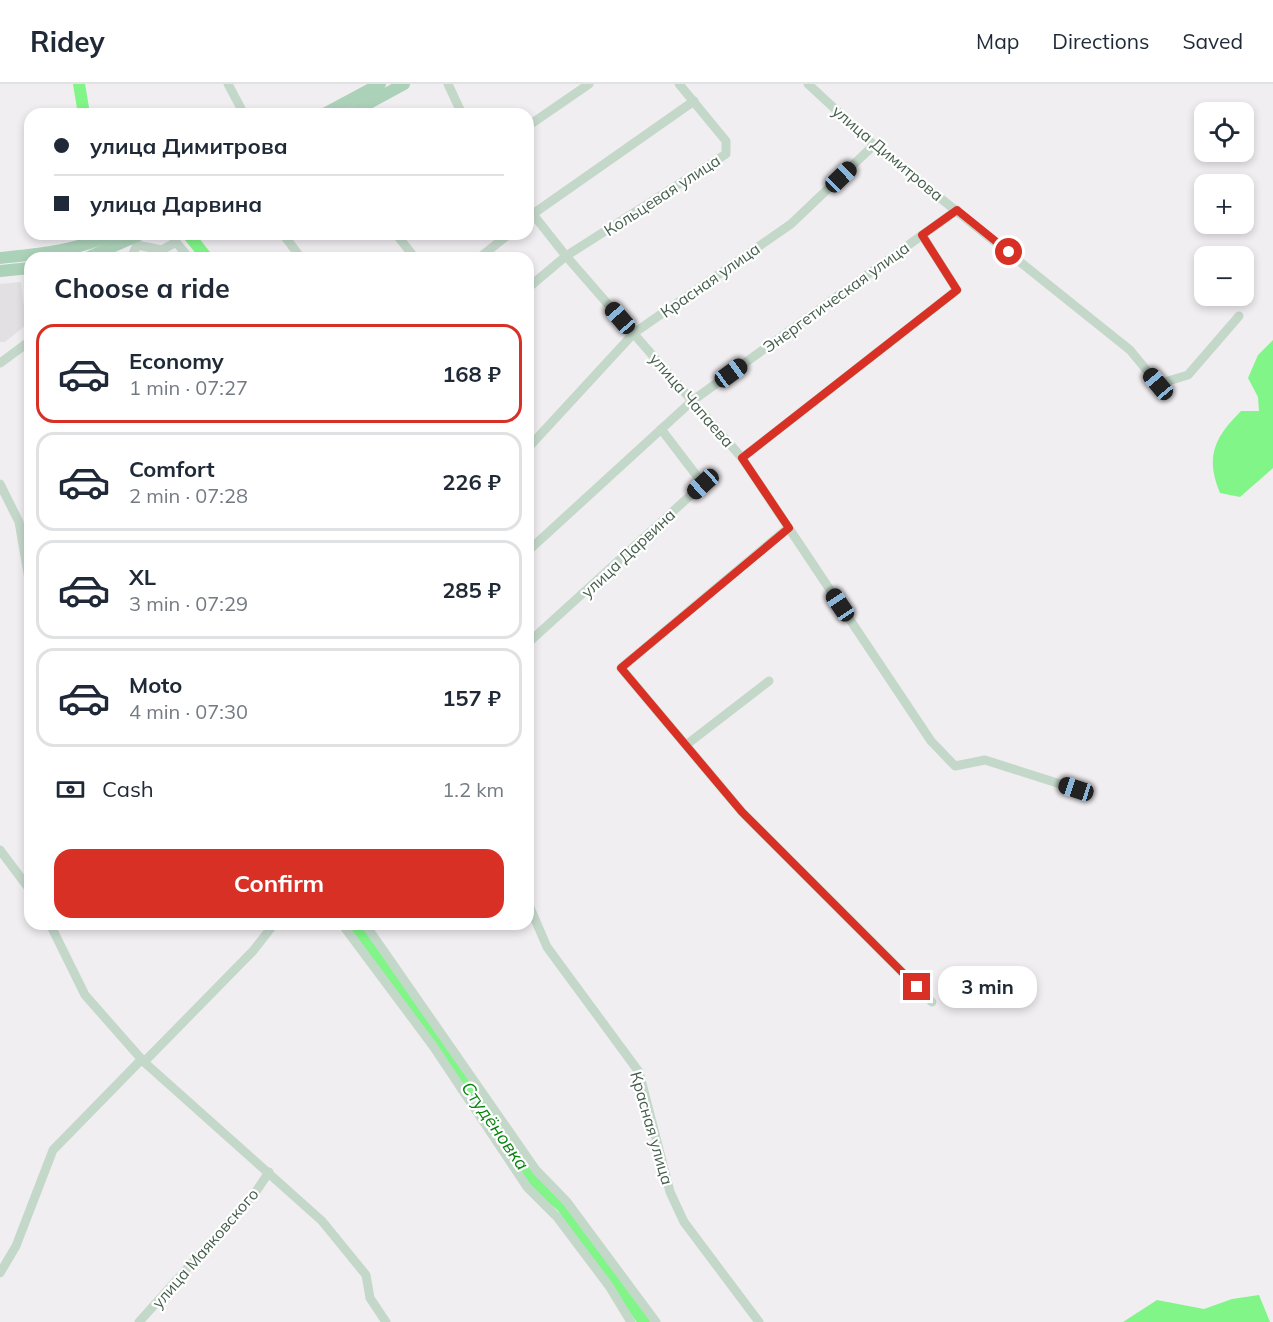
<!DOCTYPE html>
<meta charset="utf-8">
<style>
:root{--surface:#fff;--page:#f2f2f3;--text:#1f2937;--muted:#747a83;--line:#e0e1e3;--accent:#d93025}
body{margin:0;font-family:Mulish,sans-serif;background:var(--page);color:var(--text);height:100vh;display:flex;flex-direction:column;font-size:22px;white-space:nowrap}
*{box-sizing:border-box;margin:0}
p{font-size:20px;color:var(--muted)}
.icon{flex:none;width:33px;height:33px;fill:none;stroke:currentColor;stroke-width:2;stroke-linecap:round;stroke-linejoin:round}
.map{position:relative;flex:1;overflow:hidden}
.panel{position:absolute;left:24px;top:168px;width:510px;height:678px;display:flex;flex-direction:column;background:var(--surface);border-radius:18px;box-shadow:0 3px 9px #0003}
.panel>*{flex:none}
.hud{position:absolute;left:24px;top:24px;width:510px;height:132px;border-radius:18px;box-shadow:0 3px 9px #0003;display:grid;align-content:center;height:132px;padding:0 30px;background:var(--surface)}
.controls{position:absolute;left:1194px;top:18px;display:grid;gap:12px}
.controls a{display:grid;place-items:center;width:60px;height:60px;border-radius:12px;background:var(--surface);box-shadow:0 3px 9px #0003;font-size:30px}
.end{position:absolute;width:27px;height:27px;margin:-14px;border:8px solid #d93025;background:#fff;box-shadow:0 0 0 3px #fff}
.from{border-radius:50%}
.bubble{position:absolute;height:42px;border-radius:18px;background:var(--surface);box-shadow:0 3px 9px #0003;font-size:20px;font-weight:700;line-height:42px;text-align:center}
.car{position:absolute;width:18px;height:36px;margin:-18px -9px;border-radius:8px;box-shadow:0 0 4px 2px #0007;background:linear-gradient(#222 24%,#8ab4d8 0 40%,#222 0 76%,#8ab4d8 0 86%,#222 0)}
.hud b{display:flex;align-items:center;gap:21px;height:57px;font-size:22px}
.hud b+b{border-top:2px solid var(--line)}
.hud i{width:15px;height:15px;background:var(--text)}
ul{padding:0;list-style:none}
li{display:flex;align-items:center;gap:18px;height:99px;margin:0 12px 9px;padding:0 18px;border:3px solid var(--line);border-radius:18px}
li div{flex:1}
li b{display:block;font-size:22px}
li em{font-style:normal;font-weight:700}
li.current{border-color:var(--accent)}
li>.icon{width:54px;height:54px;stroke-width:1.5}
h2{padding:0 30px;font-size:27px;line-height:72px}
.pay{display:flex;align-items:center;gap:15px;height:66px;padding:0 30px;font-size:22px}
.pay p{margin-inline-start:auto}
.action{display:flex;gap:12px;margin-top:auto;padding:12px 30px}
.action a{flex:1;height:69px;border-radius:18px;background:var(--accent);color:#fff;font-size:24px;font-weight:700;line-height:69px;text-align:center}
header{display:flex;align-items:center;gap:36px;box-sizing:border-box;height:84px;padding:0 30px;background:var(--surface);border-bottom:2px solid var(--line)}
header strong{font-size:28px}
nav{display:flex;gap:33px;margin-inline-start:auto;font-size:21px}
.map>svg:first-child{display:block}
.education{fill:#e2e0e3}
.water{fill:#81f587}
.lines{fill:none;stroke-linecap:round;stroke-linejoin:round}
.river{stroke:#81f587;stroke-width:12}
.minor{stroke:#c4d8ca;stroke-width:9}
.major{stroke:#abd1b8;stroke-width:12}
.route{stroke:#d93025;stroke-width:8}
.labels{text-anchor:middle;stroke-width:4.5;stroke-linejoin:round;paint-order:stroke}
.street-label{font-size:16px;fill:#455e4d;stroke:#fff}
.water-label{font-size:18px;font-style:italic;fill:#05840d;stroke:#fff}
</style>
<header>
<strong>Ridey</strong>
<nav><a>Map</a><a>Directions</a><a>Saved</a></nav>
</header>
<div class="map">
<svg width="1273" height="1238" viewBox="0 0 1273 1238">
<rect width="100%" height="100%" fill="#f1eef2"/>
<!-- education -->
<polygon class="education" points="21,198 26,241 5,258 0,258 0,200"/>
<!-- water -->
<g class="water">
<path d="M1273,256v128l-33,29 -20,-4c-15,-36 -6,-55 21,-82h18l-1,-14 -10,-19 10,-23z"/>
<polygon points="1259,1211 1270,1238 1123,1238 1157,1216 1204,1225 1232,1215"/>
</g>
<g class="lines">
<!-- river -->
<g class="river">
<polyline points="79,0 84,30"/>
<polyline points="188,150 207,174"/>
<polyline points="353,840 534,1099 562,1122 644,1238"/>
</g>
<!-- minor -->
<g class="minor">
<polyline points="228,0 244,30"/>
<polyline points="448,0 462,30"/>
<polyline points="808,0 874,61 1130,266 1158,300 1188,291 1239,232"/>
<polyline points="528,42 589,0"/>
<polyline points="528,124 566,172 742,374 931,657 955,682 985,676 1076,705"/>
<polyline points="530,132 694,17"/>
<polyline points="283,150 301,174"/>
<polyline points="396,150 415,174"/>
<polyline points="137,161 162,166 176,158 189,174"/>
<polyline points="131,174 137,161 135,157"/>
<polyline points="479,174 509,150"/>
<polyline points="528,204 566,172 726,70 726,57 679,0"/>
<polyline points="0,279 30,257"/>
<polyline points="528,364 634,249 791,140 874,61"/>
<polyline points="742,374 957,206 922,151"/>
<polyline points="0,400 19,438 30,501"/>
<polyline points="788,444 621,584 742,728 932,918"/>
<polyline points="528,467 692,317 957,126"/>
<polyline points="528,559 703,400 661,345"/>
<polyline points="686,661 769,597"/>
<polyline points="0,766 30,806"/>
<polyline points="528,819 547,863 639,988 670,1108 684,1138 759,1238"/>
<polyline points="50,840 85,911 144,978 322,1137 366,1191 370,1214 386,1238"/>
<polyline points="342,840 433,962 527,1103 557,1133 609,1202 631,1238"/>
<polyline points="365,840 536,1086 567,1118 656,1238"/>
<polyline points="144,978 253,867 274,840"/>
<polyline points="0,1189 16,1162 53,1066 142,975"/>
<polyline points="139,1238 255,1109 269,1088"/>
</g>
<!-- major -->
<g class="major">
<polyline points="324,30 380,0"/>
<polyline points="349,30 404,0"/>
<path d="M0,174c38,-4 77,-7 112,-24"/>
<polyline points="87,174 141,150"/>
<polyline points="0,187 30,184"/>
</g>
</g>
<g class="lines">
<!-- route -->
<polyline class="route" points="917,903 742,728 621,584 789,444 742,374 957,206 922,151 957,126 1009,168"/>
</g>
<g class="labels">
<!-- street labels -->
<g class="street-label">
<text transform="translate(888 69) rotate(40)" y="6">улица Димитрова</text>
<text transform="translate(662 111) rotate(-33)" y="6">Кольцевая улица</text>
<text transform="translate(710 196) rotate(-35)" y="6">Красная улица</text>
<text transform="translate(836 213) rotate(-36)" y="6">Энергетическая улица</text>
<text transform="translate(692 316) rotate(49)" y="6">улица Чапаева</text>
<text transform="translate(628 469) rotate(-43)" y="6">улица Дарвина</text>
<text transform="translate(652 1044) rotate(74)" y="6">Красная улица</text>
<text transform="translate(205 1164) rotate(-49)" y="6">улица Маяковского</text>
</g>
<!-- water labels -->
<g class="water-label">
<text transform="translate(495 1042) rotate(55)" y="6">Студёновка</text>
</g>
</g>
</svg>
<div class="controls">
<a><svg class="icon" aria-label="locate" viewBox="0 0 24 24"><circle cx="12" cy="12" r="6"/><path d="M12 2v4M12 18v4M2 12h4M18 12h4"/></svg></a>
<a>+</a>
<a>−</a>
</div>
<i class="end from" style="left:1009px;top:168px"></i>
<i class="end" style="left:917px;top:903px"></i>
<div class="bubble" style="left:938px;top:882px;width:99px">3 min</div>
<i class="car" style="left:841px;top:93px;rotate:46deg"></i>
<i class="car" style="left:620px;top:234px;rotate:319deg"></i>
<i class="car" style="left:731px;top:289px;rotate:54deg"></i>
<i class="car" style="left:1158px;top:300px;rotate:320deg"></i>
<i class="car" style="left:703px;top:400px;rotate:228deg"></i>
<i class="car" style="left:840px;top:521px;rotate:326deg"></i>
<i class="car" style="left:1076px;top:705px;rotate:288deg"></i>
<div class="hud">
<b><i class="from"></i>улица Димитрова</b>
<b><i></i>улица Дарвина</b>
</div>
<section class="panel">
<h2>Choose a ride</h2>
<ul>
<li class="current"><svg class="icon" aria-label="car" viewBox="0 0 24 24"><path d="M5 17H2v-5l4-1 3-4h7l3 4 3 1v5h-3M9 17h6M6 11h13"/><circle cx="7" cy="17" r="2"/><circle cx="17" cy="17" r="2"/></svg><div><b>Economy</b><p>1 min · 07:27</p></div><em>168 ₽</em></li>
<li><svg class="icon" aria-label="car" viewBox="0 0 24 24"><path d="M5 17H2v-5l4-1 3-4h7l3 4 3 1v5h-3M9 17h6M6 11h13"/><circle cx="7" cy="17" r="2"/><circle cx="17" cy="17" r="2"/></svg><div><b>Comfort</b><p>2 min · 07:28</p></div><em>226 ₽</em></li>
<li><svg class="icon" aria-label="car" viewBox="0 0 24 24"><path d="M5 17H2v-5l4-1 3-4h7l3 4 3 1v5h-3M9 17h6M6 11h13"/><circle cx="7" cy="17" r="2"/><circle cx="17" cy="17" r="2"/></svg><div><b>XL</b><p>3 min · 07:29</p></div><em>285 ₽</em></li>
<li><svg class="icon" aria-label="car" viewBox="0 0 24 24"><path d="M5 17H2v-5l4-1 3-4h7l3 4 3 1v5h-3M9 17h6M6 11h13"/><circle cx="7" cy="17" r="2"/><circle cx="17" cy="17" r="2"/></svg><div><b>Moto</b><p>4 min · 07:30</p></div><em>157 ₽</em></li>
</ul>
<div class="pay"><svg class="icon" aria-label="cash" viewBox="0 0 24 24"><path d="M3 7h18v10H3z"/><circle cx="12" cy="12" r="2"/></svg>Cash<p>1.2 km</p></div>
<div class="action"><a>Confirm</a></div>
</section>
</div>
